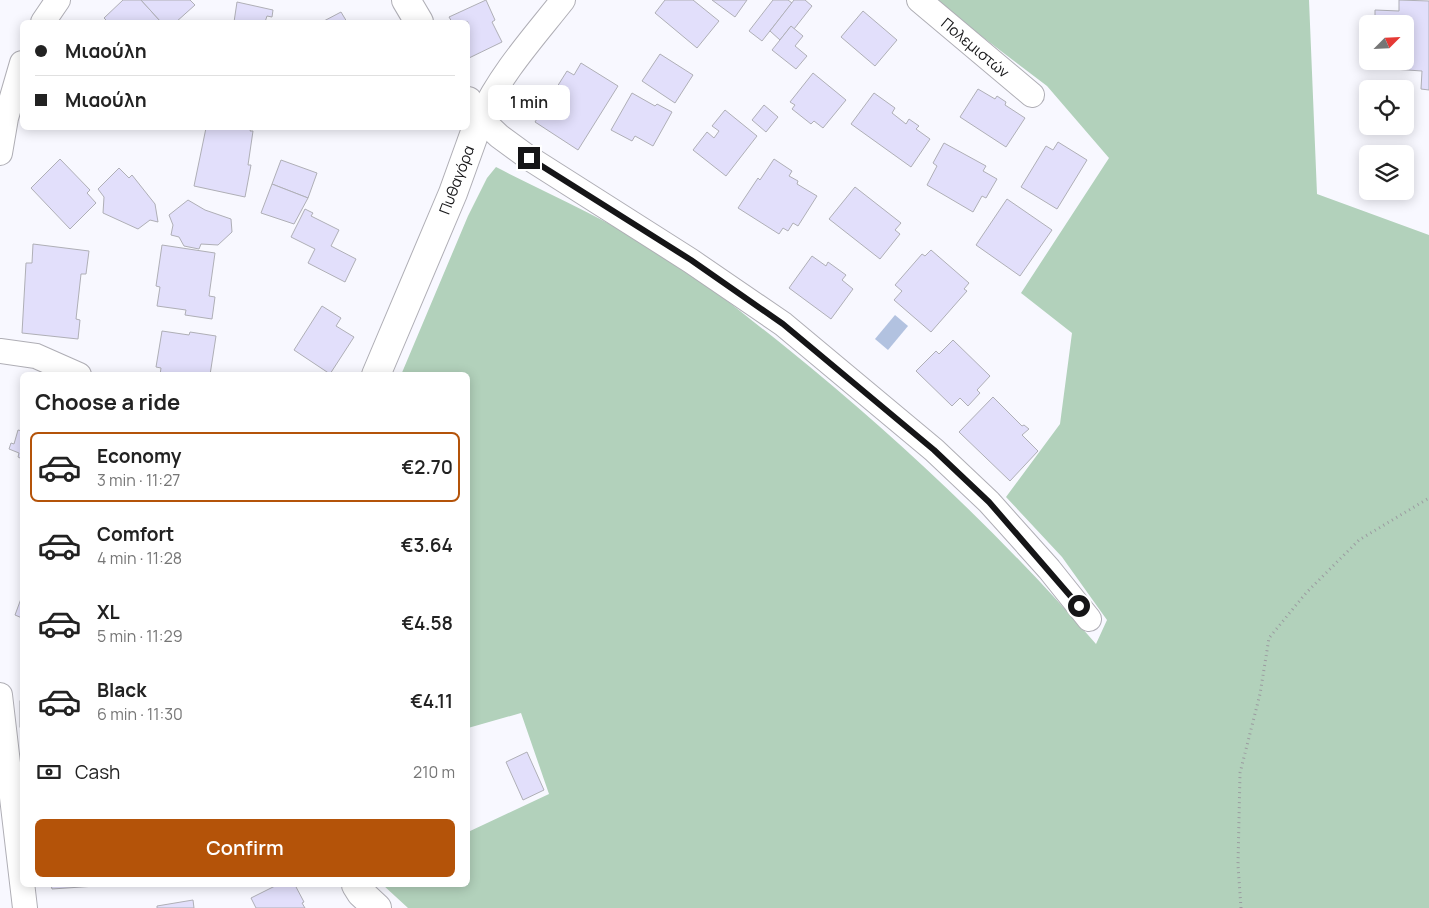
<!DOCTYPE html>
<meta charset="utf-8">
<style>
:root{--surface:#fff;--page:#f6f6f6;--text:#222;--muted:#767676;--line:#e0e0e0;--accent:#b45309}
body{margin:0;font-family:Manrope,sans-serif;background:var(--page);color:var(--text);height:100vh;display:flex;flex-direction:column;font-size:19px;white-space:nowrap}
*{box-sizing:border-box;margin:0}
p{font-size:16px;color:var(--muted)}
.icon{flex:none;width:28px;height:28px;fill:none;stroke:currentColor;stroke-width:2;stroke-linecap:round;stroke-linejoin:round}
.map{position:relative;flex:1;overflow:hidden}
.side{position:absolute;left:20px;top:372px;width:450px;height:515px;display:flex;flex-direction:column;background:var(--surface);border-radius:8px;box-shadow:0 2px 12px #0003}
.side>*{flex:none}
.hud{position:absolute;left:20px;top:20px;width:450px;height:110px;border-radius:8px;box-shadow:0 2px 12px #0003;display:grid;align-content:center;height:110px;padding:0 15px;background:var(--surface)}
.needle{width:32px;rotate:66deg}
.controls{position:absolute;left:1359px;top:15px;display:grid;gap:10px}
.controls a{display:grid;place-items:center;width:55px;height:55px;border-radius:8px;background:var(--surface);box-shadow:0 2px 12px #0003;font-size:25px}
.end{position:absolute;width:22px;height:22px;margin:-11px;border:6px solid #151517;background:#fff;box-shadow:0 0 0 2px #fff}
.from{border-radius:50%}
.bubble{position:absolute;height:35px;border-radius:8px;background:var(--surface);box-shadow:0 2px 12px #0003;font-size:16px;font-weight:600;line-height:35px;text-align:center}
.hud b{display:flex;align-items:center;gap:18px;height:48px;font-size:19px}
.hud b+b{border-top:1px solid var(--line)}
.hud i{width:12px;height:12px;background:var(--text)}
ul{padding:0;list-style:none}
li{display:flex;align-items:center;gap:15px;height:70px;margin:0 10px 8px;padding:0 5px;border:2px solid transparent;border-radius:8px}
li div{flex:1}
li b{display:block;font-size:19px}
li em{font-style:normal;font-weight:600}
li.active{border-color:var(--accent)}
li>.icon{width:45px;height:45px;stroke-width:1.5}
h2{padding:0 15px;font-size:22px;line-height:60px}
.pay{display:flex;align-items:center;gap:12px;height:55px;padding:0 15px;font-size:19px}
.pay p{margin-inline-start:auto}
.primary-button{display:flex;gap:10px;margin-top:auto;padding:10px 15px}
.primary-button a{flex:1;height:58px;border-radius:8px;background:var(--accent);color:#fff;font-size:20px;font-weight:600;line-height:58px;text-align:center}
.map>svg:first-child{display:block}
.green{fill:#b2d1bb}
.water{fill:#b2c2e0}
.building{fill:#e2dffb;stroke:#afafb6}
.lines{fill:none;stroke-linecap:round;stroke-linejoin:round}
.minor-casing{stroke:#afaeb5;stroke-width:26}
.tertiary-casing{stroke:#afaeb5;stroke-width:30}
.path{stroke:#9b9ba0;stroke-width:3;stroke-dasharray:1 4;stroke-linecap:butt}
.minor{stroke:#fff;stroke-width:24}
.tertiary{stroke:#fff;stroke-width:28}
.route{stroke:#151517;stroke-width:6}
.labels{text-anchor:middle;stroke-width:4;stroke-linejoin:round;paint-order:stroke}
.street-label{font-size:15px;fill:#151517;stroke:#fff}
</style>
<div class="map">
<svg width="1429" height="908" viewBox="0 0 1429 908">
<rect width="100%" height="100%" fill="#f8f8ff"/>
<!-- green -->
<path class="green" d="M934,0h375l8,194 112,41v673h-1021l-25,-23h85v-53l81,-38 -28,-81 -53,15v-353h-67l67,-159 19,-38 9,-11c58,30 120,56 175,93 40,27 79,59 117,89 111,90 214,187 308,295l11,-24 -45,-63 -56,-60 54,-73 12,-91 -51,-40 88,-135 -62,-72z"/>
<!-- water -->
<polygon class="water" points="895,315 908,326 888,350 875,339"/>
<!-- building -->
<g class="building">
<polygon points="123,0 141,0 161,22 108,22 104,18"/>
<polygon points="141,0 190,0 195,5 176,22 161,22"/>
<polygon points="486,0 495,20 492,22 502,42 469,58 468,22 452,22 449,17"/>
<polygon points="665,0 693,0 719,21 697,48 655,13"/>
<polygon points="712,0 747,0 735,17"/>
<polygon points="773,0 788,0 792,3 762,41 749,31"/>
<polygon points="794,0 805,0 812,6 794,29 791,26 780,40 770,31"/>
<polygon points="1399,0 1429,1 1429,90 1421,89 1422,71 1393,69 1394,61 1405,61 1405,24 1375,24 1375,10 1399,11"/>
<polygon points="237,2 273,10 272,17 267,16 265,22 234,22"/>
<polygon points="863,11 897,40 875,66 841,37"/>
<polygon points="341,12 347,22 322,22"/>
<polygon points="791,26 803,36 795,46 807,56 796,69 772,50"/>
<polygon points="660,54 693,75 675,103 642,81"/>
<polygon points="581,63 618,86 578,150 535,122 567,71 574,75"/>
<polygon points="813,73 846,100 823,128 814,121 811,124 792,109 795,105 790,102"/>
<polygon points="978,89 995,99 997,96 1006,102 1005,105 1025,118 1006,147 960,117"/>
<polygon points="632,93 655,106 657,104 672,112 653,146 635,136 632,141 611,130"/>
<polygon points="874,93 895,108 892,113 906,124 909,119 919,126 916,129 930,139 911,167 851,124"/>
<polygon points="764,105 778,117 766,132 752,120"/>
<polygon points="725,110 757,136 726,176 693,150 707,132 714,138 719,131 712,126"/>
<polygon points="206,128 251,128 250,131 253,131 248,165 251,165 245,197 194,186"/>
<polygon points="1058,142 1087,160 1057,209 1021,187 1046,146 1053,150"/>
<polygon points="944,143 986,166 983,171 997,179 986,198 982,196 973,212 927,185 937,166 933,163"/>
<polygon points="60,159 90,190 87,193 96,203 70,229 31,188"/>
<polygon points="774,159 792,171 789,176 798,181 797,184 817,196 798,226 793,223 788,231 783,228 779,234 738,208 758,178 760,180"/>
<polygon points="281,160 317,173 308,198 272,184"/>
<polygon points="119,168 129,178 132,175 155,204 158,222 150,220 138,229 103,213 104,197 98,189"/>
<polygon points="272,184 308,198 294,224 261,213"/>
<polygon points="855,187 901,223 895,230 900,234 880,259 829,219"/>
<polygon points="1007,199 1052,230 1020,276 976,245"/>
<polygon points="188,200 205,210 231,219 232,232 218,245 201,244 199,249 184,246 179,237 171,235 173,225 169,215"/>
<polygon points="305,209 313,213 311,216 339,230 331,246 356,259 345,282 308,263 315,249 291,237"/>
<polygon points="33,244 89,251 86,274 81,274 76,319 80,320 78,339 22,333 26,263 32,263"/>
<polygon points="162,245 215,253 209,296 215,297 212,319 185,315 186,310 157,306 160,287 156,286"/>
<polygon points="931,250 969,283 964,289 967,291 931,332 894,300 902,291 895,285 922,254 925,256"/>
<polygon points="812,256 826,266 828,262 846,275 842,280 853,289 831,319 789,288"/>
<polygon points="322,306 341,318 336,326 354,337 330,374 294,350"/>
<polygon points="162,331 189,335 190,332 216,336 210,375 160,375 161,368 156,367"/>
<polygon points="953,340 990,376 977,390 980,393 968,406 960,398 952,406 916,371 936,351 939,354"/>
<polygon points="993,397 1022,426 1024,425 1029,429 1022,435 1038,451 1010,481 959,432"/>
<polygon points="18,430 22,431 22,459 18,457 19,453 9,449 11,443 14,444"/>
<polygon points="22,596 22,618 15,615"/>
<rect x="20" y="701" width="2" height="26"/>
<polygon points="527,752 544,790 523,800 506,762"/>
<polygon points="51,885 96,885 96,886 52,889"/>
<polygon points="277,885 295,885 304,902 302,903 305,908 256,908 251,898"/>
<polygon points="193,900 194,908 157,908 157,906"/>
</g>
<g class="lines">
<defs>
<g id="minor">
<path d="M563,0c-30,38 -62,73 -83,118l19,18 30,22 162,103 92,63 151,126 55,52 60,67 40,50"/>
<polyline points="919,0 1032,95"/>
<polyline points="43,22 58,0"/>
<polyline points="0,153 6,118 22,63"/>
<polyline points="0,351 36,356 79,375"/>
<polyline points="0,695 25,908"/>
</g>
<g id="tertiary">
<polyline points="406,0 419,22"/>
<polyline points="376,375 453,193 480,118 468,101"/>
<polyline points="356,885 361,893 377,908"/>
</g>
</defs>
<!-- minor casing -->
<use href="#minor" class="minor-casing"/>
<!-- tertiary casing -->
<use href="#tertiary" class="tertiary-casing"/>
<!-- path -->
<polyline class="path" points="1241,908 1238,865 1240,773 1260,694 1269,638 1306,593 1359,540 1429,498"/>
<!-- minor -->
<use href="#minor" class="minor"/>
<!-- tertiary -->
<use href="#tertiary" class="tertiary"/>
</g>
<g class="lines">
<!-- route -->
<polyline class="route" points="529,158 691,260 783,324 934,450 989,502 1079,606"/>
</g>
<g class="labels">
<!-- street labels -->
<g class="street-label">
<text transform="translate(975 48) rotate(40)" y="5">Πολεμιστών</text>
<text transform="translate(457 180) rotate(-69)" y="5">Πυθαγόρα</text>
</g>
</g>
</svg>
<div class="controls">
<a><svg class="needle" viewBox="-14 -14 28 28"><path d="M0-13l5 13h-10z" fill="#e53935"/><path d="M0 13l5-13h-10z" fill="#767676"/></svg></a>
<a><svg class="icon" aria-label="locate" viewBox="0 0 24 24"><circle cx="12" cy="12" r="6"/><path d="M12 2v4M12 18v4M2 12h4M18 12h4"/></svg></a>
<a><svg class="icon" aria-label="layers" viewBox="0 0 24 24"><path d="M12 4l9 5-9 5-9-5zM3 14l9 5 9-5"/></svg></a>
</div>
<i class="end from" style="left:1079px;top:606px"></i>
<i class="end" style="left:529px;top:158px"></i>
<div class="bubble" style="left:488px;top:85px;width:82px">1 min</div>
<div class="hud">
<b><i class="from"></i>Μιαούλη</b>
<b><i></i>Μιαούλη</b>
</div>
<section class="side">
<h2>Choose a ride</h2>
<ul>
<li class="active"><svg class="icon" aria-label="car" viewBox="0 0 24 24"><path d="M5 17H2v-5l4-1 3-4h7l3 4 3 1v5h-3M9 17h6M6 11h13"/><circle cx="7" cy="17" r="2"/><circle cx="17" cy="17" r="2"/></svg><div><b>Economy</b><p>3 min · 11:27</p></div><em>€2.70</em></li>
<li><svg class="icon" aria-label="car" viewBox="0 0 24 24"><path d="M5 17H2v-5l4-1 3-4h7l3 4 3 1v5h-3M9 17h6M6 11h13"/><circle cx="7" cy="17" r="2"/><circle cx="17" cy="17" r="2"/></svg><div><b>Comfort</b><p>4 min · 11:28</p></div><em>€3.64</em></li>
<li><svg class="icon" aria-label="car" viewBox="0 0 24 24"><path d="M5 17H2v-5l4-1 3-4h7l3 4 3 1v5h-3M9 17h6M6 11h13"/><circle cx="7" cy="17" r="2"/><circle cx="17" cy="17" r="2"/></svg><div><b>XL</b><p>5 min · 11:29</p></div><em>€4.58</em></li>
<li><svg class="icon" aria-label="car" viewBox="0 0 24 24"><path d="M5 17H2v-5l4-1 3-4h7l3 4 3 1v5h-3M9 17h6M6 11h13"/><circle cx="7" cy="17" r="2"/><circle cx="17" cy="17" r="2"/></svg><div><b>Black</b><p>6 min · 11:30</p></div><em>€4.11</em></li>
</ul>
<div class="pay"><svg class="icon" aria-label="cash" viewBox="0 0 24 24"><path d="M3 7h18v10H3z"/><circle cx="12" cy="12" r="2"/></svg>Cash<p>210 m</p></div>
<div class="primary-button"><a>Confirm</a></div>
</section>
</div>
